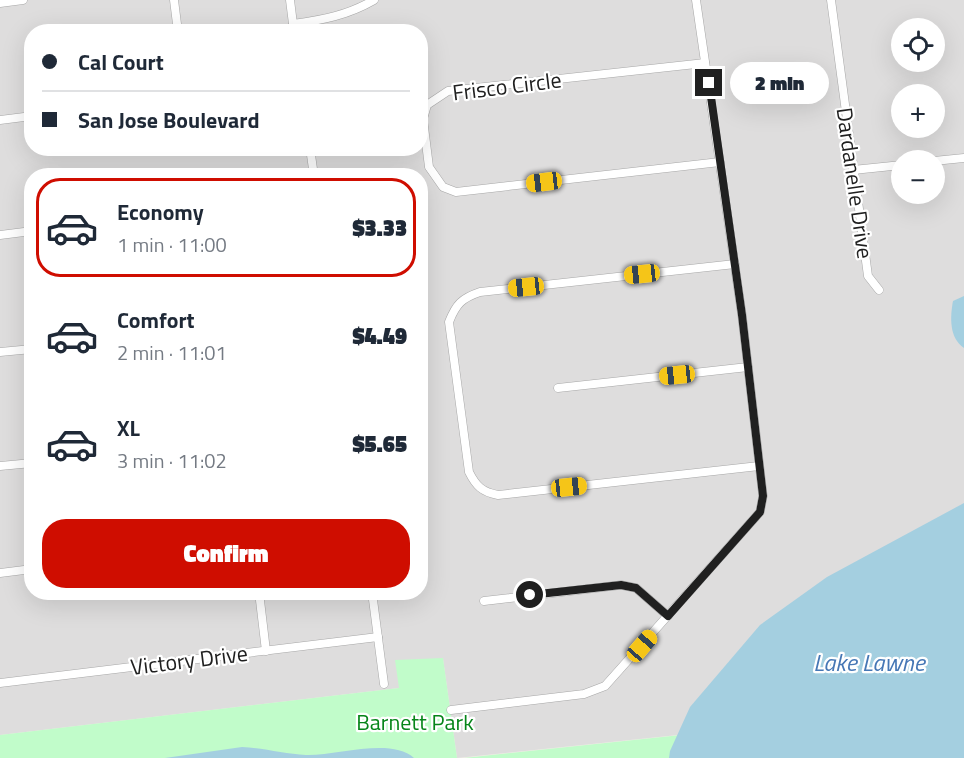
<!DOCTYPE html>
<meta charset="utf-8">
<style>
:root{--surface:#fff;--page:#f2f2f3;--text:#1f2937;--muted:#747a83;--line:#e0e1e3;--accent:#cf0d00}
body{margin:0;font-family:"Titillium Web",sans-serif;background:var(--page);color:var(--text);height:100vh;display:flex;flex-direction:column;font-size:22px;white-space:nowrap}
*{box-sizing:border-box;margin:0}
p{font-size:20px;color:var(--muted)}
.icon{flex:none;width:33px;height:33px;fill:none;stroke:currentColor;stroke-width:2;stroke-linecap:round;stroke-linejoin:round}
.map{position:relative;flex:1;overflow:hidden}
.drawer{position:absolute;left:24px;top:168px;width:404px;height:432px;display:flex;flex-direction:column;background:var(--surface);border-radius:24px;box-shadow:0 6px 24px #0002}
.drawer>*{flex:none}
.banner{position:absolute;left:24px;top:24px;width:404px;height:132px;border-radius:24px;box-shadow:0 6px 24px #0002;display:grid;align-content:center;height:132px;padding:0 18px;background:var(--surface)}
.fabs{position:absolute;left:891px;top:18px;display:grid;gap:12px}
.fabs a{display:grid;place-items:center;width:54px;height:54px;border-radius:50%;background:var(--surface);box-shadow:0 6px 24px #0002;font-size:30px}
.end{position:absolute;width:27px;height:27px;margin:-14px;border:8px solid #202020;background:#fff;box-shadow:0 0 0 3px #fff}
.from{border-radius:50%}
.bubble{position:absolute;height:42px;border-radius:21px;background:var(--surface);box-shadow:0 6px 24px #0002;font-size:20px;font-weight:800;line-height:42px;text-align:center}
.car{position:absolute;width:18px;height:36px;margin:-18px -9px;border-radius:8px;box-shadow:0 0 4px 2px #0007;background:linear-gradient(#f5c518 24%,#345 0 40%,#f5c518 0 76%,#345 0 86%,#f5c518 0)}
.banner b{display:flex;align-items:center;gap:21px;height:57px;font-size:22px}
.banner b+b{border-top:2px solid var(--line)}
.banner i{width:15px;height:15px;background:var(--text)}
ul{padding:10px 0 0;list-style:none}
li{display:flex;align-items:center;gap:18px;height:99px;margin:0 12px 9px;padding:0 6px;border:3px solid transparent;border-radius:24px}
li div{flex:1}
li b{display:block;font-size:22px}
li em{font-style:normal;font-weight:800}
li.on{border-color:var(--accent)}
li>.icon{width:54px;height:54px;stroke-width:1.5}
.action{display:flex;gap:12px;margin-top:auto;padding:12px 18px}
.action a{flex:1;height:69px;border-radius:24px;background:var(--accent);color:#fff;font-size:24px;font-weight:800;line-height:69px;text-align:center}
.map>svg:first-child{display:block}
.residential{fill:#dedddd;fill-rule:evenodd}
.park{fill:#c1fcca}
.water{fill:#a4cfe0}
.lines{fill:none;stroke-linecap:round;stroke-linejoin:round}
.minor-casing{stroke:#a7a7a7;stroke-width:9}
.minor{stroke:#fff;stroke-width:8}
.route{stroke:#202020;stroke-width:8}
.labels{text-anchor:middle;stroke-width:4.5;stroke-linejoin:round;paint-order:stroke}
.street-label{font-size:22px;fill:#202020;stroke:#fff}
.park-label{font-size:22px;fill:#068519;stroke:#fff}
.water-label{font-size:24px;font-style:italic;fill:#4677b5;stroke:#fff}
</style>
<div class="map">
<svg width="964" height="758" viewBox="0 0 964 758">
<rect width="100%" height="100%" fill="#f1eee6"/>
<!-- residential -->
<path class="residential" d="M0,0h964v758l-96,-43 -411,43 -14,-99 -44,29 -399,47zM902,28h32v34h-32zM32,32h388v116h-388zM902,94h32v34h-32zM902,160h32v34h-32zM32,176h388v416h-388z"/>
<!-- park -->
<g class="park">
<polygon points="443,658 457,758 0,758 0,735 399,688 395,660"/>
<polygon points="869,715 875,758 464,758"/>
</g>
<!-- water -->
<g class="water">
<path d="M964,296v52c-15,-10 -14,-31 -11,-47z"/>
<polygon points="964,503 964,758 669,758 670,751 690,707 760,625 827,577"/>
<path d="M242,747c22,1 43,7 64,8 30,1 85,-18 108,3h-249z"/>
</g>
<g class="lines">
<defs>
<g id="minor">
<polyline points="174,0 178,32"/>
<polyline points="290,0 294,32"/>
<polyline points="831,0 868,276 879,290"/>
<polyline points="0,3 23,0"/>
<path d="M293,24c30,-4 55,-9 81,-24"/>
<polyline points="705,63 448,91 427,105 423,119 429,167 443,187 456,192 720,162"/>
<polyline points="0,120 32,116"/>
<polyline points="310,148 314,176"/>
<polyline points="934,161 964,158"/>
<polyline points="853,170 902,165"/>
<polyline points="0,235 32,231"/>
<path d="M735,264l-255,28c-18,6 -24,12 -31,30l20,150c7,14 13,20 29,23l261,-29"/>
<polyline points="0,352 32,349"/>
<polyline points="558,388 748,367"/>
<polyline points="0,466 32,463"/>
<polyline points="0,573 32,569"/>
<polyline points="259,592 266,651"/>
<polyline points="372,592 384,684"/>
<polyline points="484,601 621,585 636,588 668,616"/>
<polyline points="0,683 378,637"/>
<polyline points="451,710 584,694 605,686 760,512 763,496 742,315 696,0"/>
</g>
</defs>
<!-- minor casing -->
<use href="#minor" class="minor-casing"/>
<!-- minor -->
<use href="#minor" class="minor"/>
</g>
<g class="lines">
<!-- route -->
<polyline class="route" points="530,595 621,585 636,588 668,616 760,512 763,496 742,315 709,83"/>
</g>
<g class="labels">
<!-- street labels -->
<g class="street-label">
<text transform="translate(507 86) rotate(-7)" y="8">Frisco Circle</text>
<text transform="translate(855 183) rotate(82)" y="8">Dardanelle Drive</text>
<text transform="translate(189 660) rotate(-7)" y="8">Victory Drive</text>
</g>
<!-- park labels -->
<g class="park-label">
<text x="415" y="730">Barnett Park</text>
</g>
<!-- water labels -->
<g class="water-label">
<text x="869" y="671">Lake Lawne</text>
</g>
</g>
</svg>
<div class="fabs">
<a><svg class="icon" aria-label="locate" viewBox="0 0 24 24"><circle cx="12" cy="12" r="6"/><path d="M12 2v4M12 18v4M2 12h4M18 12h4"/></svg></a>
<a>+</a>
<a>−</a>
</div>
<i class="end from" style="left:530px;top:595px"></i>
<i class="end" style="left:709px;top:83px"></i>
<div class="bubble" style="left:730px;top:62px;width:99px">2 min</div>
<i class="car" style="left:544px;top:182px;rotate:263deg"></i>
<i class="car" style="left:642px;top:274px;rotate:264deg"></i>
<i class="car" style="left:526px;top:287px;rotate:264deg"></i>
<i class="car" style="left:677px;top:375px;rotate:264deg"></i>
<i class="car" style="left:569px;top:487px;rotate:84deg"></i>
<i class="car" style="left:642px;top:646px;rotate:41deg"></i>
<div class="banner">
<b><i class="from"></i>Cal Court</b>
<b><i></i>San Jose Boulevard</b>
</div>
<section class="drawer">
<ul>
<li class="on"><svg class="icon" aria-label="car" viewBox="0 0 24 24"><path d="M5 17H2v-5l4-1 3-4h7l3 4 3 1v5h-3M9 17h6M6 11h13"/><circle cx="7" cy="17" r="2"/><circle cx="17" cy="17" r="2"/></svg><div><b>Economy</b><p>1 min · 11:00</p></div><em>$3.33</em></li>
<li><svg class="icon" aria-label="car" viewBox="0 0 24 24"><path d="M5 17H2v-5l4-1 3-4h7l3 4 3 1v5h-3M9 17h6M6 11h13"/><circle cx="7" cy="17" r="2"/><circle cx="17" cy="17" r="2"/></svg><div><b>Comfort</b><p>2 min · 11:01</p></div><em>$4.49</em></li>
<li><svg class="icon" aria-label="car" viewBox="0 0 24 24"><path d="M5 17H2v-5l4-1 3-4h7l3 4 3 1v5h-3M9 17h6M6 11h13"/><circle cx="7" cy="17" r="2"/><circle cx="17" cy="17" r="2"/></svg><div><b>XL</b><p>3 min · 11:02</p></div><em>$5.65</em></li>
</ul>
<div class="action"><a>Confirm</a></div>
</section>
</div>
